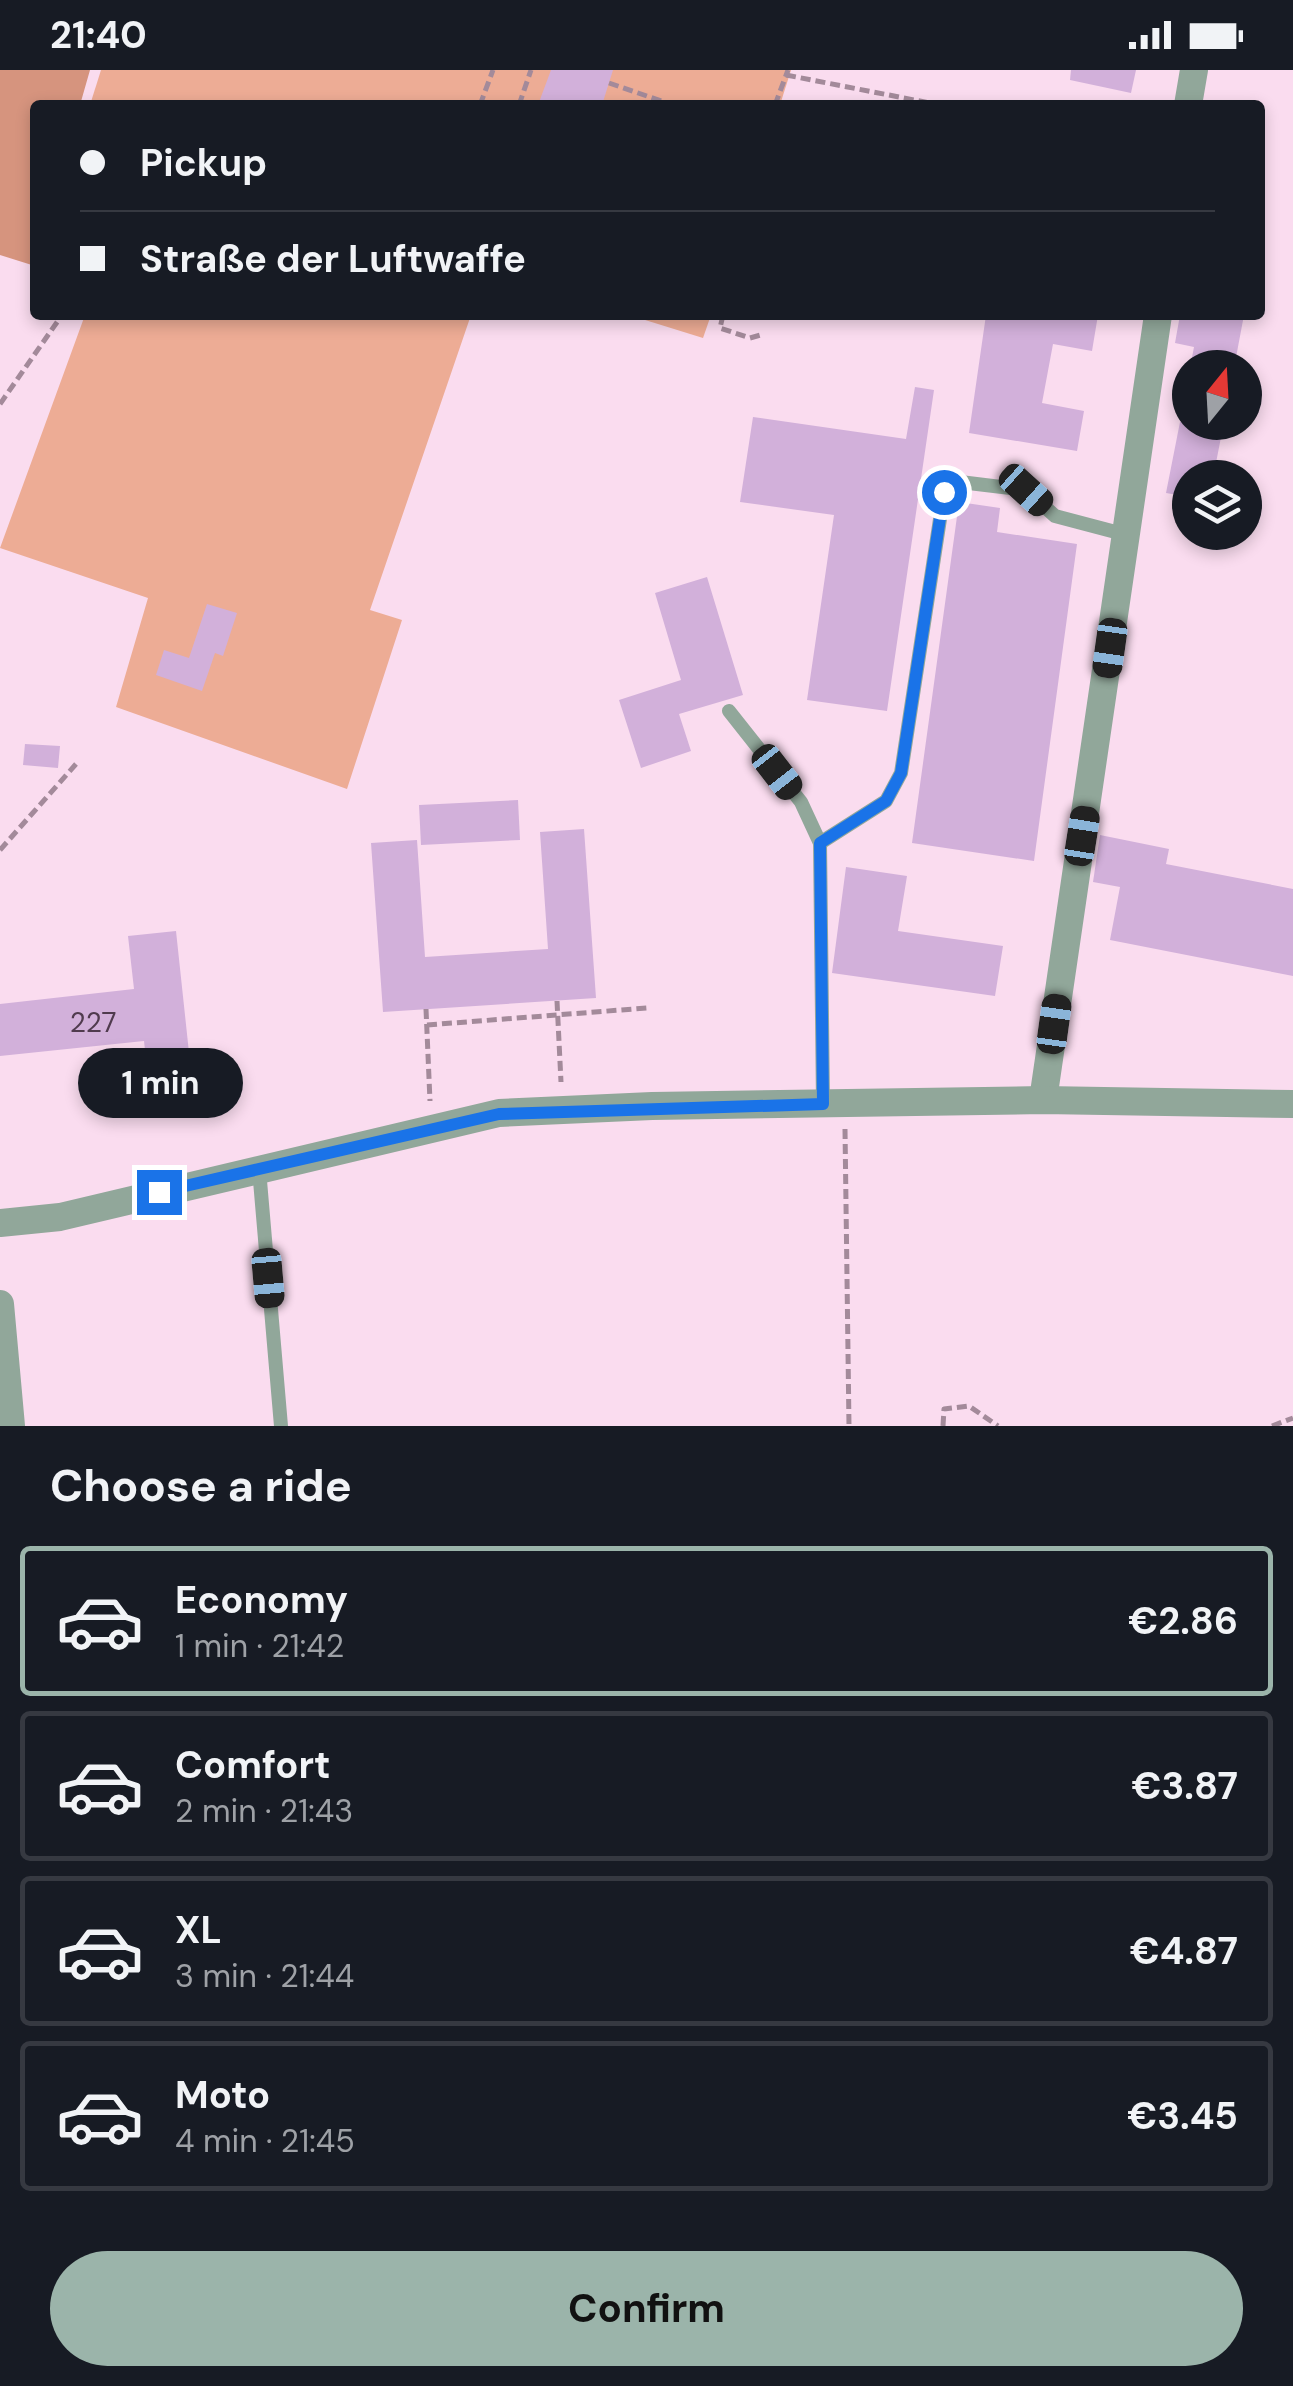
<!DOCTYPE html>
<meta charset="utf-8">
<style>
:root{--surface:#171b24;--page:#20242c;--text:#f1f3f6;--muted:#9ea1a6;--line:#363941;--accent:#9bb4aa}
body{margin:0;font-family:"DM Sans",sans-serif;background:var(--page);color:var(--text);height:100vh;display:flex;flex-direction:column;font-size:38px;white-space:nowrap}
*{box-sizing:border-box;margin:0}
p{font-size:32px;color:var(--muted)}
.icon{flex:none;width:55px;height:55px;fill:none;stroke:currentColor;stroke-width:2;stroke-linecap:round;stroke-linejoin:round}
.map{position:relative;height:1356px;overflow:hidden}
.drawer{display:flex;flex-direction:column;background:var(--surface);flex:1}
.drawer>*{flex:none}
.top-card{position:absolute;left:30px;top:30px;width:1235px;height:220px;border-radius:10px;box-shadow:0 5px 15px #0003;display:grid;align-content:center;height:220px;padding:0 50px;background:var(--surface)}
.needle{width:65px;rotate:18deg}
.fabs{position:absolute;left:1172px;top:280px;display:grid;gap:20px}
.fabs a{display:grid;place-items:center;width:90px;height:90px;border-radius:50%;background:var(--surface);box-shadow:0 5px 15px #0003;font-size:50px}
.end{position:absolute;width:45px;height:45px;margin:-22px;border:12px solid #1a73e8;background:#fff;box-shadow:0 0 0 5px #fff}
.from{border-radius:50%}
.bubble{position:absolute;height:70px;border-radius:35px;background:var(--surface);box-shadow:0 5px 15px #0003;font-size:32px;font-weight:700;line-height:70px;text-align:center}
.car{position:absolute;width:30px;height:60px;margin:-30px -15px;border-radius:12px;box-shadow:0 0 8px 2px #0007;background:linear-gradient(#222 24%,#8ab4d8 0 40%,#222 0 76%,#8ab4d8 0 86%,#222 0)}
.top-card b{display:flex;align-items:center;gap:35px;height:95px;font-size:38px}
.top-card b+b{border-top:2px solid var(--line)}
.top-card i{width:25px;height:25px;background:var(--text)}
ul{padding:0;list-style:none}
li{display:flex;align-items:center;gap:30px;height:150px;margin:0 20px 15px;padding:0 30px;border:5px solid var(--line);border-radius:10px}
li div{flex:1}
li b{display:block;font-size:38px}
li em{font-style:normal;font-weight:700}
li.on{border-color:var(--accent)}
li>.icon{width:90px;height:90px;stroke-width:1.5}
h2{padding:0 50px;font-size:45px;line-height:120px}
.cta{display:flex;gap:20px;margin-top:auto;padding:20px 50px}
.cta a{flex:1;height:115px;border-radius:60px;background:var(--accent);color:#111;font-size:40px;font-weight:700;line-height:115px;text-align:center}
.status{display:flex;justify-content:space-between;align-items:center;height:70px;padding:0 50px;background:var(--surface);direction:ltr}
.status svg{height:28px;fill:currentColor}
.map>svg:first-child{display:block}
.green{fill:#edac95}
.forest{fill:#d6947e}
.building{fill:#d2b0da}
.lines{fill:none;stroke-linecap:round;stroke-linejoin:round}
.path{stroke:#a38a9a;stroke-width:5;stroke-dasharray:10 5;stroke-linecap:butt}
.lane{stroke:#91a79a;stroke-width:14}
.street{stroke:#91a79a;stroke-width:28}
.route{stroke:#1a73e8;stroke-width:12}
.labels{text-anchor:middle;stroke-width:8;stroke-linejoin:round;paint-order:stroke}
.number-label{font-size:28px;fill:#503b4e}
</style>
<div class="status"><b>21:40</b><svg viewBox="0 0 49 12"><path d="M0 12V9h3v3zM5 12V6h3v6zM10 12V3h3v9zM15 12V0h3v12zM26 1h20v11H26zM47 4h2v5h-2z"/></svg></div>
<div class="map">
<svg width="1293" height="1356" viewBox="0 0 1293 1356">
<rect width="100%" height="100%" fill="#fadcef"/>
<!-- green -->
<g class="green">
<polygon points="101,0 791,0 780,35 90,35"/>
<polygon points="85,245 471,245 370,540 402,550 347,719 116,637 148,528 0,478"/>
<polygon points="629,245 711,245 703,268"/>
</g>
<!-- forest -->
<polygon class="forest" points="0,0 90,0 80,35 35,35 35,196 0,185"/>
<!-- building -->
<g class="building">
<polygon points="551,0 613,0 602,35 538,35"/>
<polygon points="1071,0 1136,0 1131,23 1070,10"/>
<polygon points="986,245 1098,245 1092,281 1053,274 1042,333 1084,341 1077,381 969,363"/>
<polygon points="1180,245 1244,245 1234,298 1190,298 1194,277 1175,273"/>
<polygon points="915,317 934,320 887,641 807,630 834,445 740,432 753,347 906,369"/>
<polygon points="1180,352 1224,352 1213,408 1190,408 1190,427 1166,423"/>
<polygon points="959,432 1000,438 997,462 1077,474 1034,791 912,773"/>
<polygon points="707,507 743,625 679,644 691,681 641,698 619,630 681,610 655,523"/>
<polygon points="207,534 237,543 223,586 215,583 202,621 156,605 164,580 189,588"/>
<polygon points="25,674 60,676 58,698 23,695"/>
<polygon points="518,730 520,770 421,775 419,735"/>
<polygon points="584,759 596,928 383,942 371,773 417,770 425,887 548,879 540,762"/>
<polygon points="1100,765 1169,779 1166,794 1293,819 1293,906 1110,870 1120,817 1093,812"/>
<polygon points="846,797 907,806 898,861 1003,876 995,926 832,903"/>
<polygon points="176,861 193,1020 150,1025 144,971 0,986 0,934 134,919 128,866"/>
</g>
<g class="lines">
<!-- path -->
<g class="path">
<polyline points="786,5 940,35"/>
<polyline points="609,13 673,35"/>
<polyline points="480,35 493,0"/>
<polyline points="519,35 531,0"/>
<polyline points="775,35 788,0"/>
<polyline points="723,245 720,258 750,268 764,264"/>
<polyline points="0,334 62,245"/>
<polyline points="0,780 76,694"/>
<polyline points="557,931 561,1012"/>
<polyline points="426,939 430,1031"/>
<polyline points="427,955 647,938"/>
<polyline points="845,1059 849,1356"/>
<polyline points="943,1356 944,1339 969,1336 998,1356"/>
<polyline points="1272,1356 1293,1348"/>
</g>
<!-- lane -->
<g class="lane">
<polyline points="729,641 801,732 820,773 823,1034"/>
<polyline points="820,773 886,731 901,703 944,423 952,411 1026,420 1055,446 1127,465"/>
<polyline points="259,1099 281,1356"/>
</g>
<!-- street -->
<g class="street">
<polyline points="1188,35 1194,0"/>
<polyline points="1043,1030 1158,245"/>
<polyline points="0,1153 60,1147 499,1043 652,1036 1043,1030 1293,1034"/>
<polyline points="0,1234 11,1356"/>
</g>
</g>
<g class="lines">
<!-- route -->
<polyline class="route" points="159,1122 499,1044 823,1034 820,773 886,731 901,703 944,422"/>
</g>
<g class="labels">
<!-- number labels -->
<g class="number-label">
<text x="93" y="962">227</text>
</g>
</g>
</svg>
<div class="fabs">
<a><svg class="needle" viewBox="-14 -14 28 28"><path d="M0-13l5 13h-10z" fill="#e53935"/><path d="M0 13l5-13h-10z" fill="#9ea1a6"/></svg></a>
<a><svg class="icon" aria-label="layers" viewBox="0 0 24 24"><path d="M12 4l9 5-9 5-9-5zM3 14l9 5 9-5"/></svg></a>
</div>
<i class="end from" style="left:944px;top:422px"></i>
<i class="end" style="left:159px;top:1122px"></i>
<div class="bubble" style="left:78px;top:978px;width:165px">1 min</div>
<i class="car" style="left:1026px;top:420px;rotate:132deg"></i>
<i class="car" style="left:1110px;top:578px;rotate:188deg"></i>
<i class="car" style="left:777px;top:702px;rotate:142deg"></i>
<i class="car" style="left:1082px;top:766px;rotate:9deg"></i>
<i class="car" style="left:1054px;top:954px;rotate:8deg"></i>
<i class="car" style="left:268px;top:1208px;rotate:175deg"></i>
<div class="top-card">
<b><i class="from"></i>Pickup</b>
<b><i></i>Straße der Luftwaffe</b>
</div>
</div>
<section class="drawer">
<h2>Choose a ride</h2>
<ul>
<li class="on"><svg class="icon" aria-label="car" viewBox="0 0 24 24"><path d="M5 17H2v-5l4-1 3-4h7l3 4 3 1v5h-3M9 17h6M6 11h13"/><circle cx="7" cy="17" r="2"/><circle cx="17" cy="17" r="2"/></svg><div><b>Economy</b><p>1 min · 21:42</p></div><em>€2.86</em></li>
<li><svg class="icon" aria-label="car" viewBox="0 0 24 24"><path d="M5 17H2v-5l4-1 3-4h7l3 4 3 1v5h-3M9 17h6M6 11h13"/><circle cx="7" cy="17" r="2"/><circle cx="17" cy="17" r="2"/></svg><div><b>Comfort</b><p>2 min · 21:43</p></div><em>€3.87</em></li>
<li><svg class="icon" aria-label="car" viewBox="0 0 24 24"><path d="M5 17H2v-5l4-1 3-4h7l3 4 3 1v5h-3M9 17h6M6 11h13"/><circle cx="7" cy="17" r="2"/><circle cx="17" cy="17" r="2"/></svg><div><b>XL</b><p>3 min · 21:44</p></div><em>€4.87</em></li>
<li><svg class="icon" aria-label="car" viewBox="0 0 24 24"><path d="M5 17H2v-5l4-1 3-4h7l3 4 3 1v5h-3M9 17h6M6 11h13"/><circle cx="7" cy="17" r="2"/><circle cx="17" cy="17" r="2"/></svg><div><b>Moto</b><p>4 min · 21:45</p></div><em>€3.45</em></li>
</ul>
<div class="cta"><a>Confirm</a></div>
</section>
